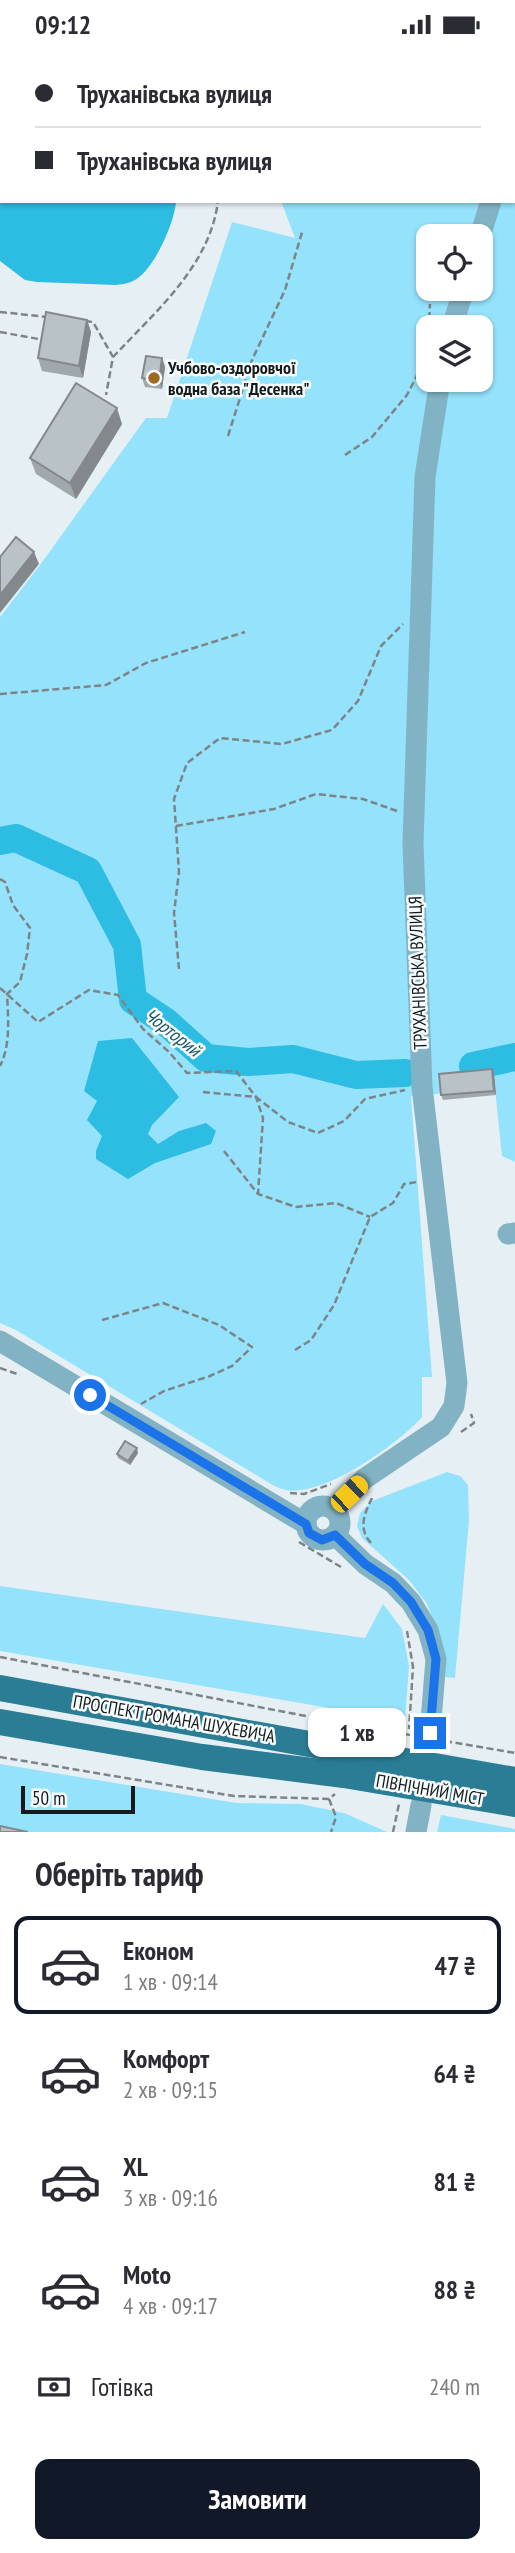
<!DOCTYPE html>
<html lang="uk">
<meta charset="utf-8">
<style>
:root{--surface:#fff;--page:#f2f2f3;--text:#2b2b33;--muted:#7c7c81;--line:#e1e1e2;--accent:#111827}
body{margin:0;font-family:"PT Sans Narrow",sans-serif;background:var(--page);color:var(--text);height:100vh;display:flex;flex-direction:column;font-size:26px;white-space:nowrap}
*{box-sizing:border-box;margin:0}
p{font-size:23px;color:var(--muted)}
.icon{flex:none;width:38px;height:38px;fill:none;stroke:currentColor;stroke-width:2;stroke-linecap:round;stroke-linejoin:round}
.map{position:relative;height:1783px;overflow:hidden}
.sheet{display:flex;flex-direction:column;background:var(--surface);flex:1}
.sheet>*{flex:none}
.banner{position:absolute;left:0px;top:0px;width:516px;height:154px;box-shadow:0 2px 5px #0004;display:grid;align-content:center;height:154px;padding:0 35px;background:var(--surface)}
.buttons{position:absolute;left:416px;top:175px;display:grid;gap:14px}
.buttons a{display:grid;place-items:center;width:77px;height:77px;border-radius:14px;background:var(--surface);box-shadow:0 2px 5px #0004;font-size:35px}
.scale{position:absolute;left:21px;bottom:18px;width:114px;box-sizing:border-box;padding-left:7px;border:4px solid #161a1b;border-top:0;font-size:19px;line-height:24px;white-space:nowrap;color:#161a1b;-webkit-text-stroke:5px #f7fdff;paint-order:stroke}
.end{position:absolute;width:32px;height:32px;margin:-16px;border:9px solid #1a73e8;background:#fff;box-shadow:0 0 0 4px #fff}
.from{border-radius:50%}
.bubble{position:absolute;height:49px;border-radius:14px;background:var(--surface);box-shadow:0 2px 5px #0004;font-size:23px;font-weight:700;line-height:49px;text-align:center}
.car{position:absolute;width:21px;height:42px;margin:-21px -10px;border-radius:9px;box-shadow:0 0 5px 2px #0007;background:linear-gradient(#f5c518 24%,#345 0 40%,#f5c518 0 76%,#345 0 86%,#f5c518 0)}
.banner b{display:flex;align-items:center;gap:24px;height:66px;font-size:26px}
.banner b+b{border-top:2px solid var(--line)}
.banner i{width:18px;height:18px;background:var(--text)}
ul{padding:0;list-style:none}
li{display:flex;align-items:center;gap:21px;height:98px;margin:0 14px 10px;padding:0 21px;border:4px solid transparent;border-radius:14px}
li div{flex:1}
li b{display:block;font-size:26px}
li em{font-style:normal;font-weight:700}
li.active{border-color:var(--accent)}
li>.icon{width:63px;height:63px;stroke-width:1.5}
h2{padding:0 35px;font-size:32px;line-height:84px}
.pay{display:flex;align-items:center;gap:18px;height:77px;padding:0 35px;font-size:26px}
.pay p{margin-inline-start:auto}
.button{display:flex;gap:14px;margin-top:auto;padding:14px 35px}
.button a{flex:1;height:80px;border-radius:14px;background:var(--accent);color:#fff;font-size:28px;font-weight:700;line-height:80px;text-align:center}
.status{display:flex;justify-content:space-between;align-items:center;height:49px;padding:0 35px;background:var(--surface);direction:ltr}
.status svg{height:19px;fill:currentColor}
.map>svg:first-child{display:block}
.green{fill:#94e2fc;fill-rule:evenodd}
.water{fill:#2dbce2}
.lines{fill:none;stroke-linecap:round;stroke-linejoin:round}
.river{stroke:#2dbce2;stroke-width:28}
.path{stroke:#7d8486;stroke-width:2.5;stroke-dasharray:7 3.5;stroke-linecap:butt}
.minor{stroke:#82b3c4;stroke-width:21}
.major{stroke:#2a7d95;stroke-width:26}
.path-bridge{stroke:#7d8486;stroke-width:2.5;stroke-dasharray:7 3.5;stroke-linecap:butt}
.major-bridge{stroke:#2a7d95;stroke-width:26}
.wall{fill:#9fa8ab}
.shaded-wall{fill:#82888b}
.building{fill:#b9c3c7;stroke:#82888b;stroke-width:2}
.route{stroke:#1a73e8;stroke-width:9}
.poi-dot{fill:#9d6a20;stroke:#f7fdff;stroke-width:2.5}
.labels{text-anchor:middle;stroke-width:5;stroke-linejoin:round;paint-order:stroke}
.poi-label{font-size:18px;font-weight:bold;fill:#161a1b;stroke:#f7fdff;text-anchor:start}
.street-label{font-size:18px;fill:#161a1b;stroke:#f7fdff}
.water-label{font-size:19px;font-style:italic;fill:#1d5464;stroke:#f7fdff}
</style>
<div class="status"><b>09:12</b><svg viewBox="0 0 49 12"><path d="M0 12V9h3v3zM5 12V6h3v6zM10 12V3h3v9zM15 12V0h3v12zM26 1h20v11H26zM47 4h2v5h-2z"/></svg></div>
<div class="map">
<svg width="515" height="1783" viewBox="0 0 515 1783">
<rect width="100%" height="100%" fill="#e6f0f4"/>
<!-- green -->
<g class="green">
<path d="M483,0h32v1113l-13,-6 -7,-67 -84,7 21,281h-10v40c-24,27 -98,80 -136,73 -8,-1 -18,-8 -25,-12l-245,-148 -16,-7v-706l40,-52 106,-147h21l65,-196 63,16 -14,-37h233v-150h-32zM429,187h52v53h-52zM429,278h52v53h-52z"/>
<polygon points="447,1423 460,1427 468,1436 469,1471 455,1629 445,1628 439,1584 427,1555 409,1531 362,1489 357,1477 360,1464 372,1452"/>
<polygon points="0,1537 365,1589 383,1555 402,1580 409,1617 405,1672 0,1602"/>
<polygon points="0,1715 236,1754 301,1755 344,1764 387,1783 19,1783 0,1779"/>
<polygon points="441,1766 515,1780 515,1783 437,1783"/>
</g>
<!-- water -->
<g class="water">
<path d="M0,0l53,2h-51v150h174c-1,21 -21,65 -38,77 -7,5 -13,6 -22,7l-79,-3 -12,-2 -25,-19z"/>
<polygon points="132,989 179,1048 152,1076 148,1085 158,1095 179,1082 206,1074 216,1082 211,1095 155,1114 128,1130 96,1110 96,1102 102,1087 87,1071 97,1052 84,1042 98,992"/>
</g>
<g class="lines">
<!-- river -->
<g class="river">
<polyline points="0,792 16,789 88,822 127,896 133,951 166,973 206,1009 248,1013 293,1010 356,1026 405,1024"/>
<polyline points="473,1017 515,1008"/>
</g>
<!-- path -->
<g class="path">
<polyline points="0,263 47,268"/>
<polyline points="85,272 93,273 113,308 106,346"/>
<polyline points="0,283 44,291"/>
<path d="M113,308c42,-45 97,-91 105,-156"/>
<polyline points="228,387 252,311 285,241 303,180"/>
<polyline points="345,406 372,388 407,346 427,307 430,255"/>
<polyline points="0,645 106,636 146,614 245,583"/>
<polyline points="176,777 274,760 316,745 363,750 397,762"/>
<path d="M0,830l5,3 8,23 17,23 -3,26 -7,28 -13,12c1,22 4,51 -7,72"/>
<polyline points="179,920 174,864 179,823 174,750 187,714 220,689 282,695 332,681 358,652 381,597 403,575"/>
<polyline points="0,939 38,973 89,941 118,946 143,980 169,1003 187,1024 236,1022 256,1048 263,1069 258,1145"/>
<polyline points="203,1043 256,1048 288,1073 318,1084 344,1072 365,1050 405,1041"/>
<polyline points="224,1102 258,1145 296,1158 336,1154 370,1168"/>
<polyline points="102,1271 163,1254 219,1276 252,1298 232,1317 210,1327 164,1342 141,1355"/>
<polyline points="295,1301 311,1291 334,1256 370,1168 393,1154 404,1135 417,1133"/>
<polyline points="0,1319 20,1326"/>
<polyline points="461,1383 474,1374 471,1365"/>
<polyline points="290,1444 304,1445 331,1435"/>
<polyline points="299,1493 341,1518"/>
<path d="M371,1494c-13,-14 -7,-29 1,-45"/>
<polyline points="407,1582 413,1618 409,1680"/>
<polyline points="0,1608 352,1676"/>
<polyline points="0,1708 234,1747 329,1750 335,1745"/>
<polyline points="329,1750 336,1768 331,1783"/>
<polyline points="393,1783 399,1755"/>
</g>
<!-- minor -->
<g class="minor">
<polyline points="514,74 515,72"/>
<polyline points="480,187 491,152"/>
<polyline points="452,278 464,240"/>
<polyline points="508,1185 515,1184"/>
<polyline points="0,1292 306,1475"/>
<circle cx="323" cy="1474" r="17"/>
<polyline points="334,1460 364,1430 441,1378 454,1357 457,1334 422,1038 413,794 425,428 440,331"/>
<polyline points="335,1486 365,1515 393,1534 411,1553 428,1581 436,1610 430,1684"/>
<polyline points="416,1783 421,1756"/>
</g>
<!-- major -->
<g class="major">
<polyline points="0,1639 348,1702"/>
<polyline points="0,1673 202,1708 344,1726"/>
</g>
<!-- path-bridge -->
<polyline class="path-bridge" points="352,1676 515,1704"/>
<!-- major-bridge -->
<g class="major-bridge">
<polyline points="348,1702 515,1731"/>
<polyline points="344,1726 515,1755"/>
</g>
</g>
<!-- wall -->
<g class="wall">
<polygon points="87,271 91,283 83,329 42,322 38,309"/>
<polygon points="162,309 165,318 162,340 145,338 142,329"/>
<polygon points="122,375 76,450 36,425 30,409"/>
<polygon points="494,1025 496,1046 443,1051 441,1046"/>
<polygon points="138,1404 130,1416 118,1409 117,1405"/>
</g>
<!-- shaded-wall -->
<g class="shaded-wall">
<polygon points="102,0 112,0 112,2 100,2"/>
<polygon points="87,271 91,283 83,329 79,317"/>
<polygon points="162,309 165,318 162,340 159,332"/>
<polygon points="117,359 122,375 76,450 70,434"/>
<polygon points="34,503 39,515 0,564 0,546"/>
<polygon points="492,1020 494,1025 496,1046 494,1042"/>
<polygon points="137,1399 138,1404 130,1416 128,1412"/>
</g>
<!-- building -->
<g class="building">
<polygon points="75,0 102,0 100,2 77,2"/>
<polygon points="148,0 189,0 191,2 150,2"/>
<polygon points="46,263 87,271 79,317 38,309"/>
<polygon points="146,307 162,309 159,332 142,329"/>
<polygon points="76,334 117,359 70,434 30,409"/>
<polygon points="16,488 34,503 0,546 0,508"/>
<polygon points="492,1020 494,1042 441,1046 439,1025"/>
<polygon points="125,1392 137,1399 128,1412 117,1405"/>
<polygon points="0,1777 28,1783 0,1783"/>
</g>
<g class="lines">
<!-- route -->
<polyline class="route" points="90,1346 306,1475 309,1484 322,1491 335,1486 365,1515 393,1534 411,1553 428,1581 436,1610 430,1684"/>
</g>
<!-- markers -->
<circle class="poi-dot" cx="154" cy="329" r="7"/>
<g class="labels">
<!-- poi labels -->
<g class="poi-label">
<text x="168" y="325">Учбово-оздоровчої<tspan x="168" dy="21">водна база "Десенка"</tspan></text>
</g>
<!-- street labels -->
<g class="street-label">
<text transform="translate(418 924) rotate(-92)" y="6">ТРУХАНІВСЬКА ВУЛИЦЯ</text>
<text transform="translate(174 1670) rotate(10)" y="6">ПРОСПЕКТ РОМАНА ШУХЕВИЧА</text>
<text transform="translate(430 1741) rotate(10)" y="6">ПІВНІЧНИЙ МІСТ</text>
</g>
<!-- water labels -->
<g class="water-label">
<text transform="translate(173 983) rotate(38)" y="7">Чорторий</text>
</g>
</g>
</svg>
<div class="buttons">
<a><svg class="icon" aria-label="locate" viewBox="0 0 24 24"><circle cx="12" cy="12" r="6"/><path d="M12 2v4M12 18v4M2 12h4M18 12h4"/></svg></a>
<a><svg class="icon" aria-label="layers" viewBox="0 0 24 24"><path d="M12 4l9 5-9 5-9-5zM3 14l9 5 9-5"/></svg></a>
</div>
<div class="scale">50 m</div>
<i class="end from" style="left:90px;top:1346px"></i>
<i class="end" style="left:430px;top:1684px"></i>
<div class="bubble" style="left:308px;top:1659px;width:98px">1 хв</div>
<i class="car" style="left:349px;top:1445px;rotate:46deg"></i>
<div class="banner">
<b><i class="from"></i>Труханівська вулиця</b>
<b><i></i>Труханівська вулиця</b>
</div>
</div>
<section class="sheet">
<h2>Оберіть тариф</h2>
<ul>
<li class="active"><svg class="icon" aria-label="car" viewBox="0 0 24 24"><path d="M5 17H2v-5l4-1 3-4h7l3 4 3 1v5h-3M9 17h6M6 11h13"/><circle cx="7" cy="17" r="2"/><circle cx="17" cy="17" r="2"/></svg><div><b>Економ</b><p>1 хв · 09:14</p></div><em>47 ₴</em></li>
<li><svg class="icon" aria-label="car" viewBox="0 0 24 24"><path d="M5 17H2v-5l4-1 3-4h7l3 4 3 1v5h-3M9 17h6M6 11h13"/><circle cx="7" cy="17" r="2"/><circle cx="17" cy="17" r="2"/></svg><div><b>Комфорт</b><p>2 хв · 09:15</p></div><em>64 ₴</em></li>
<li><svg class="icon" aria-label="car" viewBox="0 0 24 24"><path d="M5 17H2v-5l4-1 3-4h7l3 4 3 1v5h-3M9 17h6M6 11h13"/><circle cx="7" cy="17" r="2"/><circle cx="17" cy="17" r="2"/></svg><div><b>XL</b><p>3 хв · 09:16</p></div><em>81 ₴</em></li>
<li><svg class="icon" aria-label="car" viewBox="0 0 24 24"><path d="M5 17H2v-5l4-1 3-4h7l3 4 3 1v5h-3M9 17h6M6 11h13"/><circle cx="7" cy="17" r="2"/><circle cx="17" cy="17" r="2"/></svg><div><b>Moto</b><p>4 хв · 09:17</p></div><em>88 ₴</em></li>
</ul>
<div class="pay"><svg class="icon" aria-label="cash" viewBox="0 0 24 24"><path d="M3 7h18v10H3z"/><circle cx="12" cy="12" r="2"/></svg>Готівка<p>240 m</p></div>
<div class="button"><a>Замовити</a></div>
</section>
